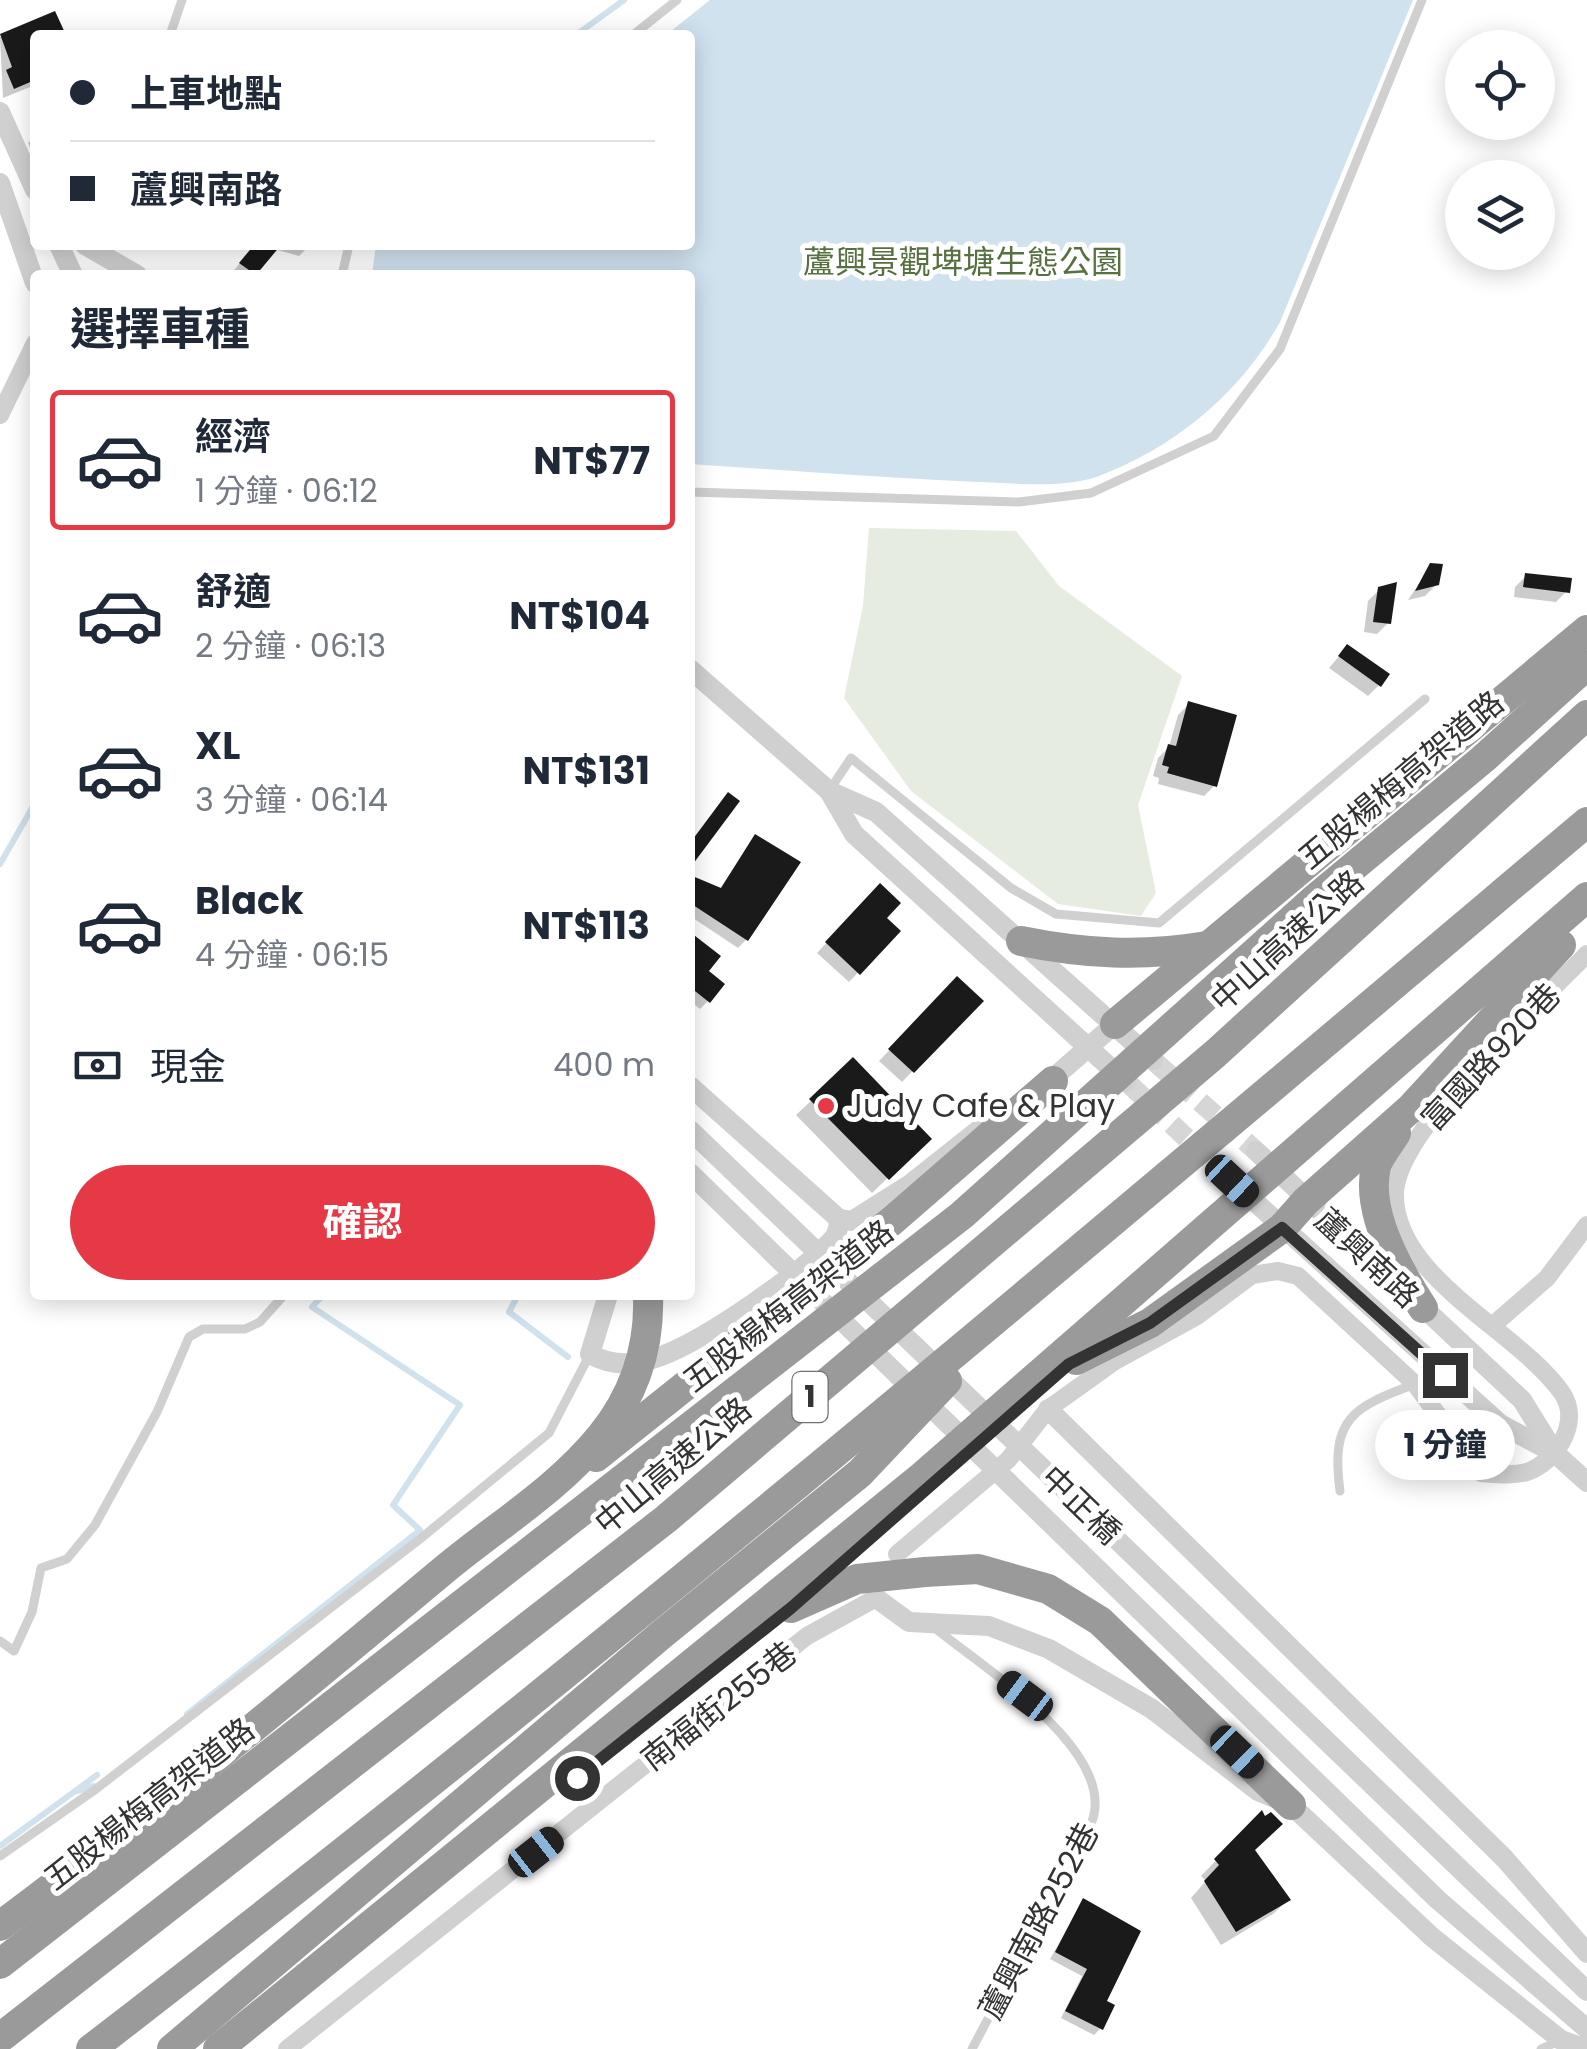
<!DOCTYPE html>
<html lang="zh-TW">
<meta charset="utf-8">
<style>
:root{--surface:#fff;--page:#f6f6f7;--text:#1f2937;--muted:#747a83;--line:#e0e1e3;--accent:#e63946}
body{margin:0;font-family:Poppins,"Noto Sans TC",sans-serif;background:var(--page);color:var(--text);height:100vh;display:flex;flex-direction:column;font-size:38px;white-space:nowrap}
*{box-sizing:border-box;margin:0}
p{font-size:32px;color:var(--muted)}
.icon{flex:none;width:55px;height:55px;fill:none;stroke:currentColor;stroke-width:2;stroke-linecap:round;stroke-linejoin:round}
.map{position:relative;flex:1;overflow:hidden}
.side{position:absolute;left:30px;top:270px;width:665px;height:1030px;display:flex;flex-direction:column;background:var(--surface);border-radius:10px;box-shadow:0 5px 25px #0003}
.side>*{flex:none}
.guide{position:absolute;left:30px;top:30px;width:665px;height:220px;border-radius:10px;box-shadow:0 5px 25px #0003;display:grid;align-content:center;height:220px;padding:0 40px;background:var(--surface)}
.tools{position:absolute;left:1445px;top:30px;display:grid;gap:20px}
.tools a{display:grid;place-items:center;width:110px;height:110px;border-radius:50%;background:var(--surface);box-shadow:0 5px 25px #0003;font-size:50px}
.end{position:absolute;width:45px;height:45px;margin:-22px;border:12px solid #333;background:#fff;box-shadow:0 0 0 5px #fff}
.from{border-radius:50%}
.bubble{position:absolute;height:70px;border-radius:35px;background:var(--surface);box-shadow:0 5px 25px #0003;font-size:32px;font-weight:700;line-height:70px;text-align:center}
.car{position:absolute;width:30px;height:60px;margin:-30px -15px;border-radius:12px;box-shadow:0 0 8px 2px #0007;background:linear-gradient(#222 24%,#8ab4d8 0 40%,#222 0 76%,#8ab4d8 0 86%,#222 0)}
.guide b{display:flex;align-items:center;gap:35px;height:95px;font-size:38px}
.guide b+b{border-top:2px solid var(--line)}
.guide i{width:25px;height:25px;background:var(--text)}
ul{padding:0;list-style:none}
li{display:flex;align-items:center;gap:30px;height:140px;margin:0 20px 15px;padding:0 20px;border:5px solid transparent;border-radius:10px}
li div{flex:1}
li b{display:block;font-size:38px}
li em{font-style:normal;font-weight:700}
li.active{border-color:var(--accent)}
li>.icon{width:90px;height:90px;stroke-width:1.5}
h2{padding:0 40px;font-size:45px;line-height:120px}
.pay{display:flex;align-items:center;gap:25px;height:110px;padding:0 40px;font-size:38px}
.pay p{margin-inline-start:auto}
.cta{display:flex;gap:20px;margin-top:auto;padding:20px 40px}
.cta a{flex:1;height:115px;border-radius:60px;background:var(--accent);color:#fff;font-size:40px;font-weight:700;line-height:115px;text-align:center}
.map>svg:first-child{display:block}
.green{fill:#e6ecdf}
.water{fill:#cfe2ee}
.shadow{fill:#0003}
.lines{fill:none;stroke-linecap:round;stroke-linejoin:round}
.stream{stroke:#cfe2ee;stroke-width:6}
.building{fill:#1a1a1a}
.tertiary-tunnel{stroke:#d6d6d6;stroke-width:20;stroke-dasharray:20 10;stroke-linecap:butt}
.service{stroke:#d0d0d0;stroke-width:9}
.minor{stroke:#d0d0d0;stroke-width:18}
.tertiary{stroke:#d0d0d0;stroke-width:20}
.motorway{stroke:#9a9a9a;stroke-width:30}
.route{stroke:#333;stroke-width:12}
.poi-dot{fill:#e63946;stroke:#fff;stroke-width:4}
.labels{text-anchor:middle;stroke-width:10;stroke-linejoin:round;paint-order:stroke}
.shield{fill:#fff;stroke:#707070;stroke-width:2.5}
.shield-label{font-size:30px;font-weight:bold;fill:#333}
.park-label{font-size:32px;fill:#56703f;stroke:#fff}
.street-label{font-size:32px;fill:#333;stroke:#fff}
.poi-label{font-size:32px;fill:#333;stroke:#fff;text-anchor:start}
</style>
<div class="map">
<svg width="1587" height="2049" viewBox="0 0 1587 2049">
<rect width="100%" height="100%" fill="#fff"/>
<!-- green -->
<polygon class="green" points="869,528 1016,531 1059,586 1182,676 1138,805 1156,893 1141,916 1058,904 911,791 844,698 863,606"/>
<!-- water -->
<path class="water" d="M710,0h703l-133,322c-39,70 -104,125 -181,154 -36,13 -83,7 -121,6 -96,-4 -192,-12 -288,-18v-189h-318l4,-30h314v-210h-24z"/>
<!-- shadow -->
<g class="shadow">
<polygon points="54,14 63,35 35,35 35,85 3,98 0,37"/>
<polygon points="35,136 35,159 28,143"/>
<polygon points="255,245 310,245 299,256 274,249 252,275 230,275"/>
<polygon points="1431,566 1437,584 1425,596 1408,600"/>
<polygon points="1526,576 1567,591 1556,602 1514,597 1515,587"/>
<polygon points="1380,589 1388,623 1377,634 1364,632 1368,601"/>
<polygon points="1347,647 1379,685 1368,696 1329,668"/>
<polygon points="1189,704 1215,785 1204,796 1158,784 1159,778 1153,776 1158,758 1169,747 1178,715"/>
<polygon points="755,837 746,940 738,948 690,916 690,878 719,890"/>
<polygon points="880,886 884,918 898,931 849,982 817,953"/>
<polygon points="690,935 705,972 708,1001 700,1009 690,1001"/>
<polygon points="957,980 980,1001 902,1082 879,1061"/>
<polygon points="853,1061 928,1139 872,1193 796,1115"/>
<polygon points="1261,1814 1264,1820 1252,1850 1288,1900 1273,1914 1221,1945 1191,1898 1206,1881 1201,1876"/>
<polygon points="1083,1901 1104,2002 1101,2028 1094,2035 1061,2018 1082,1976 1050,1959"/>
</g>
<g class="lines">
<!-- stream -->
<g class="stream">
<polyline points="576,35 624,0"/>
<polyline points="0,864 35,803"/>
<polyline points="518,1295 509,1312 568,1357"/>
<polyline points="187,1714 420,1530 393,1505 460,1405 312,1307 323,1295"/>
<polyline points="77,1791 94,1786"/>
<polyline points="0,1846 97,1775"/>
</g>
</g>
<!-- building -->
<g class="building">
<polygon points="55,11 66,35 35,35 35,80 14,89 6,70 12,67 0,34"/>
<polygon points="254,245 281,245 256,275 239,263"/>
<polygon points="1430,563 1443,564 1439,585 1415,591"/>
<polygon points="1525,573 1572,578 1570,593 1523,587"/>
<polygon points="1397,582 1391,624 1373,622 1378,587"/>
<polygon points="1347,644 1390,674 1381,687 1338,656"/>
<polygon points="1188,701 1237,715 1217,787 1167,773 1169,767 1162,765 1168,744 1176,746"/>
<polygon points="728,792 740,801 690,868 690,843"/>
<polygon points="755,834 801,862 748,941 690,903 690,875 721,888"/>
<polygon points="880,883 901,903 887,918 901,931 860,975 825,942"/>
<polygon points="690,932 721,956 709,971 725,984 710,1003 690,987"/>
<polygon points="957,976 984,1001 914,1073 888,1049"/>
<polygon points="853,1057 932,1139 889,1180 809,1099"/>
<polygon points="1262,1810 1265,1816 1271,1812 1283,1824 1255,1850 1291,1900 1236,1932 1204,1881 1219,1865 1214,1859"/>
<polygon points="1083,1898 1141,1931 1107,2001 1115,2005 1103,2030 1065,2011 1087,1969 1055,1952"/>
</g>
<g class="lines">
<!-- tertiary-tunnel -->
<g class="tertiary-tunnel">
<polyline points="1155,1062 1256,1151"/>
<polyline points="1128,1083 1232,1181"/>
</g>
<!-- service -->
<g class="service">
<polyline points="170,35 182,0"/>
<polyline points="633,35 677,0"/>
<polyline points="342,275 349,245"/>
<polyline points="690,492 1019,502 1091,493 1214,436 1280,349 1422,0"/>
<polyline points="829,791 851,758 1011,888 1056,914 1159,923 1425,699"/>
<path d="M1340,1491c-10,-73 13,-84 75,-107"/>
<path d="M935,1628c47,39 186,125 156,196l-119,225"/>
<polyline points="0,1641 14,1651 32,1612 41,1568 67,1559 95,1525 157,1412 189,1337 203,1329 245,1329 260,1322 284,1295"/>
<polyline points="0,1856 96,1789 420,1539 549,1433 590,1354"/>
<polyline points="1541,2049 1561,2040"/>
</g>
<!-- minor -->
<g class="minor">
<polyline points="0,415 35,343"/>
<polyline points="1492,1326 1547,1278 1587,1225"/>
<path d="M897,1554l111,-94 40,-51 67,-48 82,-45 55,-41 26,-4 20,5 117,108 66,89c15,1 32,3 46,-1 29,-10 55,-50 35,-79 -43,-62 -168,-115 -167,-199 1,-64 146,-192 192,-240"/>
<polyline points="287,2049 807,1636 876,1598"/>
</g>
<!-- tertiary -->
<g class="tertiary">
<polyline points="0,112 35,190"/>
<polyline points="0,183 35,283"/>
<polyline points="59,245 73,275"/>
<polyline points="85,245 137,275"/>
<polyline points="690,669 829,791 876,812 1153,1060"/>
<polyline points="829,791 854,834 1126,1082"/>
<polyline points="690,1086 839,1219 852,1221 909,1185 981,1128"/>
<polyline points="1043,1087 1115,1024"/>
<polyline points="690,1130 1587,1991"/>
<polyline points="1256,1151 1522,1400 1555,1453"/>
<polyline points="690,1173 1437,1899 1587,2029"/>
<polyline points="1232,1181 1500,1424 1556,1454 1587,1482"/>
<path d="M608,1295l-18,59c24,14 49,11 74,1 45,-18 135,-80 168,-115 6,-6 7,-13 7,-21"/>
<polyline points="1048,1409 1504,1858 1587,1953"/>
<polyline points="876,1598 909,1622 989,1626 1049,1649 1152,1709 1258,1791 1291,1805 1432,1937 1561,2040 1586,2049"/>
</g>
<!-- motorway -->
<g class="motorway">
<path d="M1021,941c64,13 121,16 186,5"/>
<polyline points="1115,1024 1587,630"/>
<path d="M1396,1133c-6,10 -17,23 -20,34 -11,45 24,106 47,141"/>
<polyline points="1076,1360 1150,1323 1282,1228 1306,1201 1411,1108 1561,945"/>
<polyline points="596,1457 893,1220 1053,1081"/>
<polyline points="791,1608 857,1579 925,1572 978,1569 1048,1589 1100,1621 1291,1805"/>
<path d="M0,1926c153,-114 299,-235 445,-357 53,-44 112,-79 156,-133 33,-41 49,-89 47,-141"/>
<polyline points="0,1964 962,1215 1317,897 1483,759 1587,665"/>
<polyline points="0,2038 666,1519 1215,1054 1587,715"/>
<path d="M91,2049c511,-393 1003,-811 1496,-1227"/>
<polyline points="172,2049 661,1635 860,1473 947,1381"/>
<polyline points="218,2049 919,1479 1587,897"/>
</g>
</g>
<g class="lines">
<!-- route -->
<polyline class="route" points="577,1778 791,1608 1069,1364 1150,1323 1282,1228 1445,1375"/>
</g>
<!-- markers -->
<circle class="poi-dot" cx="826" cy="1106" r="10"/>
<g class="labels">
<!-- shield labels -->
<rect class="shield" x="792.5" y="1372" width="35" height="50" rx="8"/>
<g class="shield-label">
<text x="810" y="1407">1</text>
</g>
<!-- park labels -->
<g class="park-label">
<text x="963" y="273">蘆興景觀埤塘生態公園</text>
</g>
<!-- street labels -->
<g class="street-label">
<text transform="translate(1401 780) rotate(-40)" y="11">五股楊梅高架道路</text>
<text transform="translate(1287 941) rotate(-42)" y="11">中山高速公路</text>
<text transform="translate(1491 1057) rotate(-47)" y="11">富國路920巷</text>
<text transform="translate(1367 1258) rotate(43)" y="11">蘆興南路</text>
<text transform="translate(788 1306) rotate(-38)" y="11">五股楊梅高架道路</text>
<text transform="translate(673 1466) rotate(-40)" y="11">中山高速公路</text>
<text transform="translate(1081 1505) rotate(44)" y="11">中正橋</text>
<text transform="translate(719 1706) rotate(-38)" y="11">南福街255巷</text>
<text transform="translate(149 1804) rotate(-38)" y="11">五股楊梅高架道路</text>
<text transform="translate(1039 1921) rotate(-62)" y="11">蘆興南路252巷</text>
</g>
<!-- poi labels -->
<g class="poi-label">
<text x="846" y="1117">Judy Cafe &amp; Play</text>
</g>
</g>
</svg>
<div class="tools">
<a><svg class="icon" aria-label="locate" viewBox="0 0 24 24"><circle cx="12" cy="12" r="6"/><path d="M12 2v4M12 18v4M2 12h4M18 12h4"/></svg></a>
<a><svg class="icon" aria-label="layers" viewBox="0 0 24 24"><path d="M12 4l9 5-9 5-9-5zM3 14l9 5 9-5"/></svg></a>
</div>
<i class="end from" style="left:577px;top:1778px"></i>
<i class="end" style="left:1445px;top:1375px"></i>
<div class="bubble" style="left:1375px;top:1410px;width:140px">1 分鐘</div>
<i class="car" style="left:1232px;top:1181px;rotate:133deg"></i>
<i class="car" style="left:1025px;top:1696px;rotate:307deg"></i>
<i class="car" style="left:1237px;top:1752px;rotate:134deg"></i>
<i class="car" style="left:536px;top:1852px;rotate:52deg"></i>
<div class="guide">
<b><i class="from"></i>上車地點</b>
<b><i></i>蘆興南路</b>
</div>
<section class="side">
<h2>選擇車種</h2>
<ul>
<li class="active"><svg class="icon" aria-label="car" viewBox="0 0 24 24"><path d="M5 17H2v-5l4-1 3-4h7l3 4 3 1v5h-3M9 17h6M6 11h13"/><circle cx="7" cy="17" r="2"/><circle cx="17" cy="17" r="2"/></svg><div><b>經濟</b><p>1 分鐘 · 06:12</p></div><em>NT$77</em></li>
<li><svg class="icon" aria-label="car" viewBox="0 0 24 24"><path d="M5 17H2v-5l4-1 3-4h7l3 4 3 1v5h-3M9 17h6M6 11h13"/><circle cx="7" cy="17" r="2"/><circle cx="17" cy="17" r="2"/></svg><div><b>舒適</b><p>2 分鐘 · 06:13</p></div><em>NT$104</em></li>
<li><svg class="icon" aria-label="car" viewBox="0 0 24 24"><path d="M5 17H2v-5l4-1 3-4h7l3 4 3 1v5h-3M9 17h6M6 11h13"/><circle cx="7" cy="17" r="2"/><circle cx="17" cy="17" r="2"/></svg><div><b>XL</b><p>3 分鐘 · 06:14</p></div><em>NT$131</em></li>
<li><svg class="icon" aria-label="car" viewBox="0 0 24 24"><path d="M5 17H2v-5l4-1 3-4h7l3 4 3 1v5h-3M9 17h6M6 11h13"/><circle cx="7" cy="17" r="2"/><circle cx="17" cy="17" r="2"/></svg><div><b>Black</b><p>4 分鐘 · 06:15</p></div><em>NT$113</em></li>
</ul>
<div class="pay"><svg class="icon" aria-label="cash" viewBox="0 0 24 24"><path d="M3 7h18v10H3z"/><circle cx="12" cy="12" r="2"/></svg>現金<p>400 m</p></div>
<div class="cta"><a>確認</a></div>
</section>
</div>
